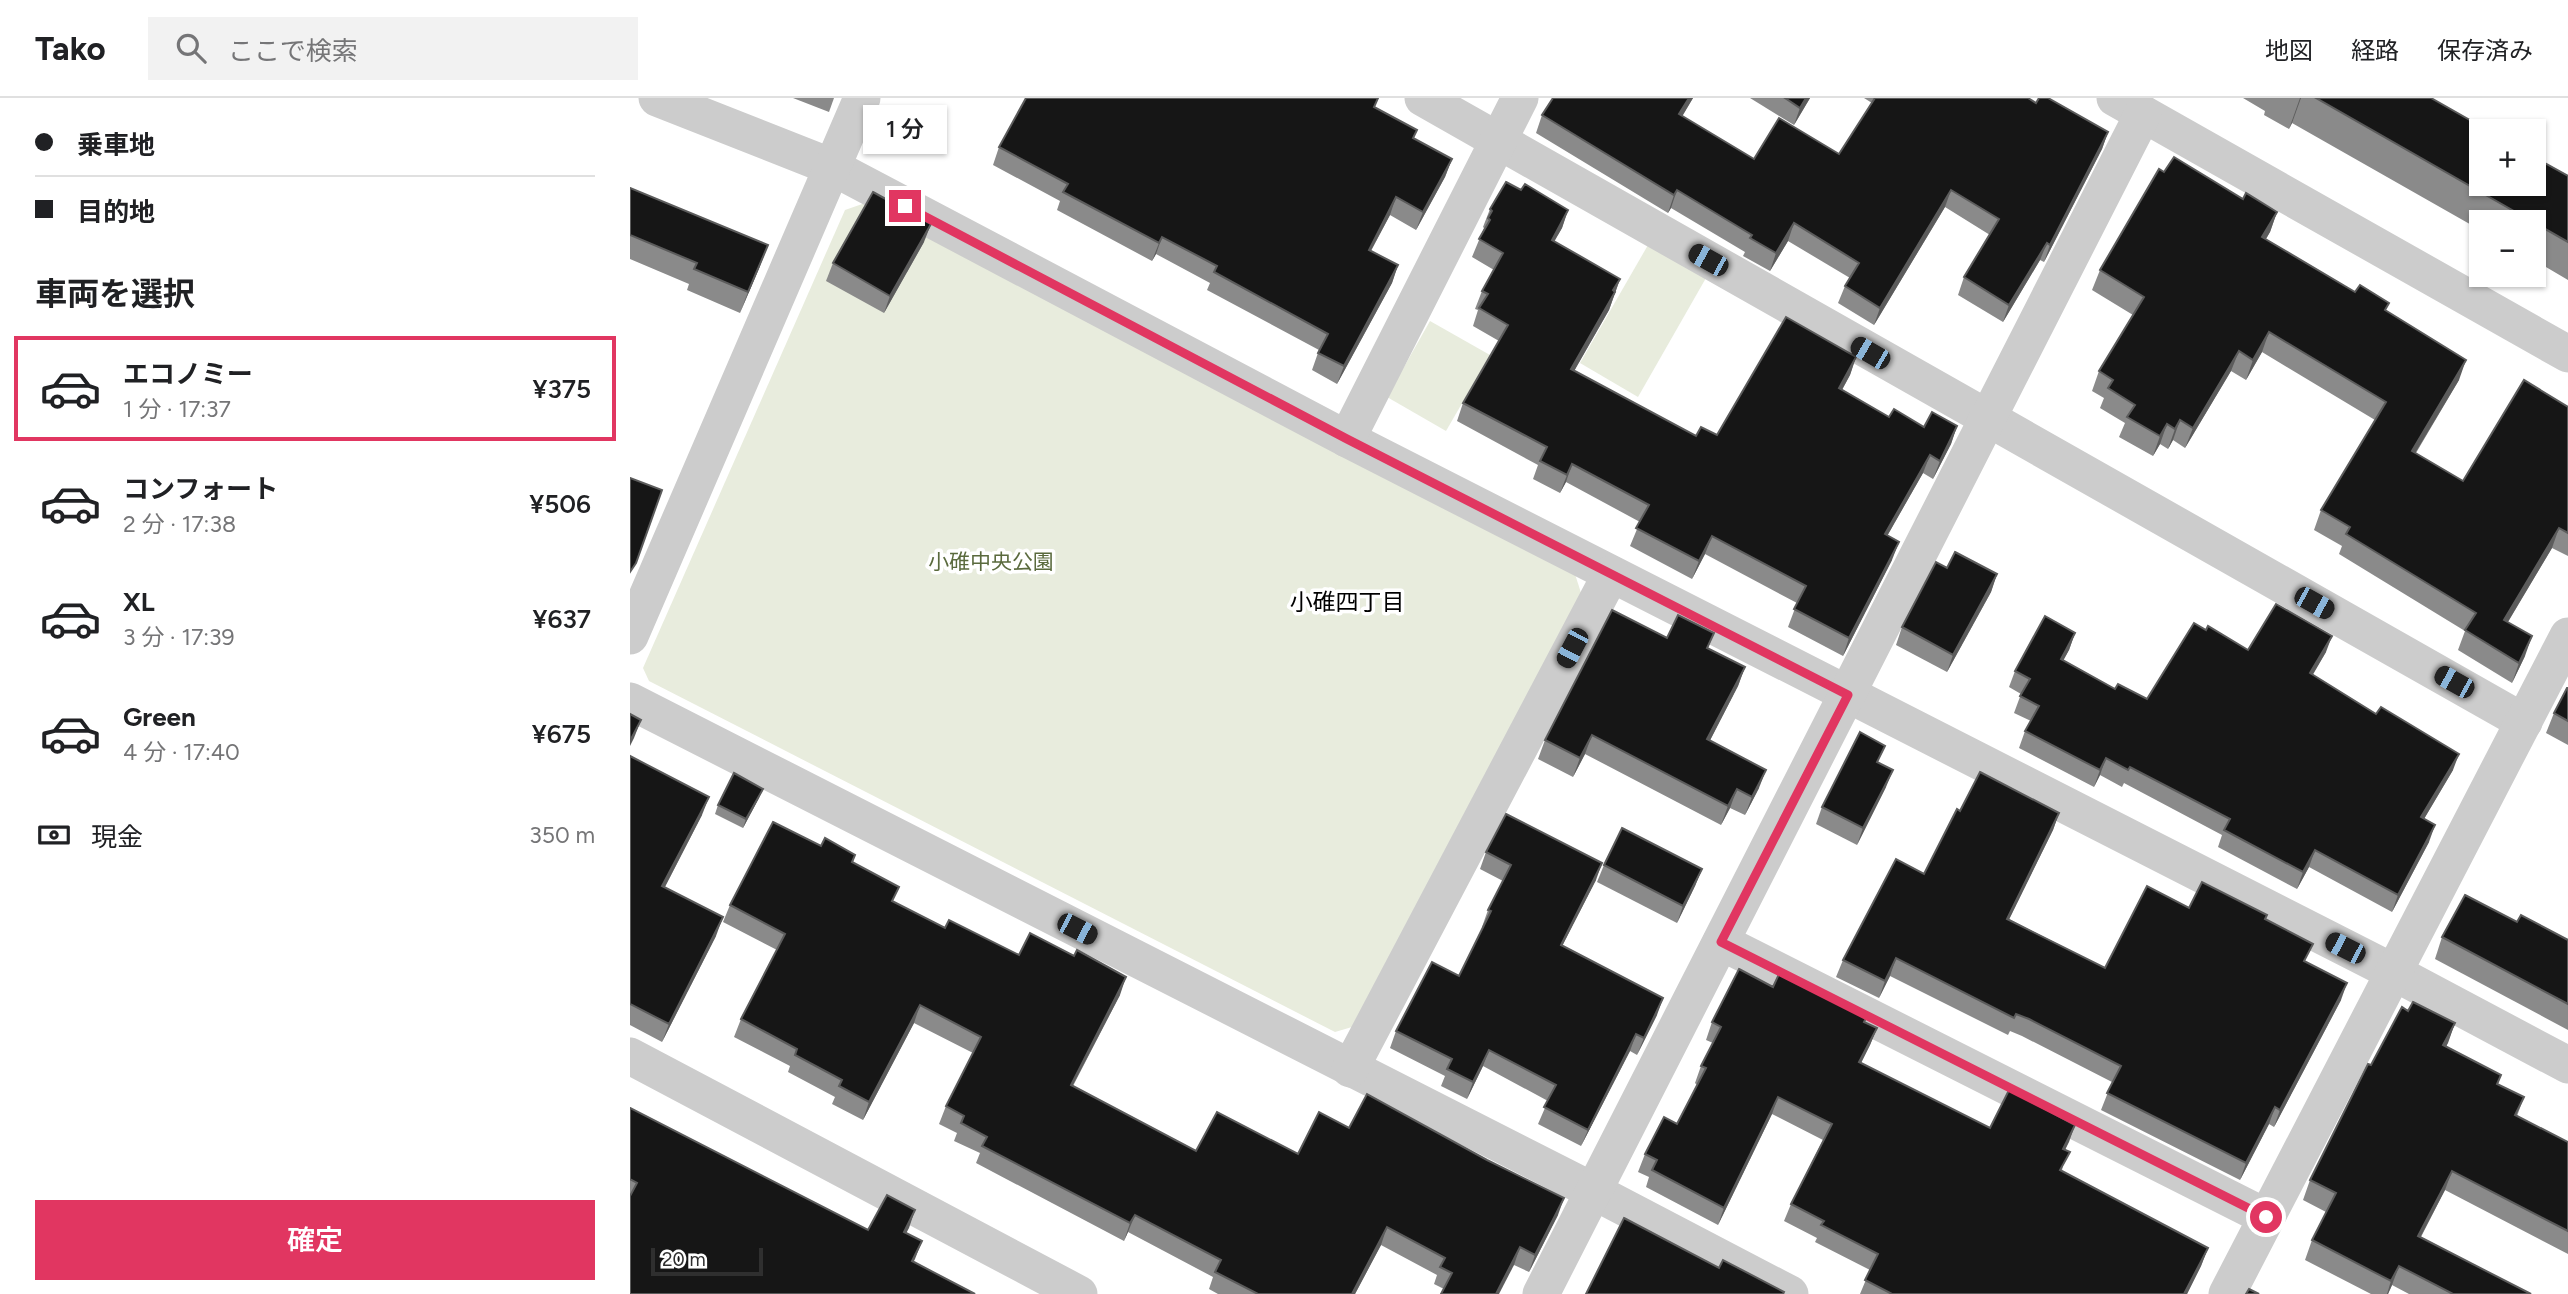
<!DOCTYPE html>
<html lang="ja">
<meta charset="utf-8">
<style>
:root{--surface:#fff;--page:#f2f2f2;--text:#202124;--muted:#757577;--line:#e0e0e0;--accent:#e13661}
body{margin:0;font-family:Figtree,"Noto Sans JP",sans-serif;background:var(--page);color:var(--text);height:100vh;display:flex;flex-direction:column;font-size:26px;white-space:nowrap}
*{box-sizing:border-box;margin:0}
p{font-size:23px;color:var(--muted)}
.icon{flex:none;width:38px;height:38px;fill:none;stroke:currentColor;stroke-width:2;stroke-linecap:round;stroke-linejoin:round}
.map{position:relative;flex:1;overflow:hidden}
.details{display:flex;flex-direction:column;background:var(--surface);width:630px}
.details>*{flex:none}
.banner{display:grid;align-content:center;height:154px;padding:0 35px;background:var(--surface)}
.controls{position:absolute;left:1839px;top:21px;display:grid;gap:14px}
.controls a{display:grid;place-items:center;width:77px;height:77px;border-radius:0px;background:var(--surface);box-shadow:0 2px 5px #0004;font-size:35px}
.scale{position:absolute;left:21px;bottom:18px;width:112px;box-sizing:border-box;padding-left:7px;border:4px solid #2f2f2f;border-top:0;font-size:19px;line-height:24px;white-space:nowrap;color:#2f2f2f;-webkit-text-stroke:5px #fff;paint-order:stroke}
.end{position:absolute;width:32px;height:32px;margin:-16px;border:9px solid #e13661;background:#fff;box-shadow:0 0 0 4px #fff}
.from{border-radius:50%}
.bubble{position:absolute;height:49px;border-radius:0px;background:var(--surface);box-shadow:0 2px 5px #0004;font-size:23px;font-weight:600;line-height:49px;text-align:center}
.car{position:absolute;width:21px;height:42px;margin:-21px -10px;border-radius:9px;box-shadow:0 0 5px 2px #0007;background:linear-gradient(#222 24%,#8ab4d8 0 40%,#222 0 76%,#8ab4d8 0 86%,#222 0)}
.banner b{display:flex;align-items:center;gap:24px;height:66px;font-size:26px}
.banner b+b{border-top:2px solid var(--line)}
.banner i{width:18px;height:18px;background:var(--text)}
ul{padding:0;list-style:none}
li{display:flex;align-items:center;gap:21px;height:105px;margin:0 14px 10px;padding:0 21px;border:4px solid transparent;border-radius:0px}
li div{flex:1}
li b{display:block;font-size:26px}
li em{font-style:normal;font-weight:600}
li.selected{border-color:var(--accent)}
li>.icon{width:63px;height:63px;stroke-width:1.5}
h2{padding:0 35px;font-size:32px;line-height:84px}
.pay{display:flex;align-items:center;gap:18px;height:77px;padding:0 35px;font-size:26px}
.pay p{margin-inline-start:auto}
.button{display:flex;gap:14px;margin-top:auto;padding:14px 35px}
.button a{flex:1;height:80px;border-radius:0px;background:var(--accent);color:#fff;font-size:28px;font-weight:600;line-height:80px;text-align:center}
header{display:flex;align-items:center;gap:42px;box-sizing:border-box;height:98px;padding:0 35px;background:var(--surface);border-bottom:2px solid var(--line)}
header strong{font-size:33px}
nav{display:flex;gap:38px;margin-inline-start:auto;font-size:24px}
.search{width:490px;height:63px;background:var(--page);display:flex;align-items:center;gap:18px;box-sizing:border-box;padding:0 24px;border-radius:0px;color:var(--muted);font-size:26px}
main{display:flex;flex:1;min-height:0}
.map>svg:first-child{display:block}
.green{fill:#e8ecdd}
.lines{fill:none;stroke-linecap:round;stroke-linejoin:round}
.minor{stroke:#ccc;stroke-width:37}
.wall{fill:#8a8a8a}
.shaded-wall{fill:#5c5c5c}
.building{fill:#161616;stroke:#5c5c5c;stroke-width:2}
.route{stroke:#e13661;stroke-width:9}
.labels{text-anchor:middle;stroke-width:7;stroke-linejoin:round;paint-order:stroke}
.park-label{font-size:21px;fill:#5a6a3d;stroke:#fff}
.neighbourhood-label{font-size:23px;fill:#000;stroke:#fff}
</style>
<header>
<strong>Tako</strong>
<div class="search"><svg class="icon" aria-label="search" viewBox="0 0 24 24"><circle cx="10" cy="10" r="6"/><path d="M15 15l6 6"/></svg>ここで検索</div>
<nav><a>地図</a><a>経路</a><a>保存済み</a></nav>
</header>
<main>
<section class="details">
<div class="banner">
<b><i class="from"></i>乗車地</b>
<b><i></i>目的地</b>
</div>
<h2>車両を選択</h2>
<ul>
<li class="selected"><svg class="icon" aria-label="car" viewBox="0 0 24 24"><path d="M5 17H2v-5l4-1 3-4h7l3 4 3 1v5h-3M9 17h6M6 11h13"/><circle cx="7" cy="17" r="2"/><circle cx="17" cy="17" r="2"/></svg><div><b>エコノミー</b><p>1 分 · 17:37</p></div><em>¥375</em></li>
<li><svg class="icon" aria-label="car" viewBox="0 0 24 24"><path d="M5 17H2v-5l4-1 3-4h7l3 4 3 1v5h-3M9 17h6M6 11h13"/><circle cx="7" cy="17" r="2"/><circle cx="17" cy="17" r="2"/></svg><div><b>コンフォート</b><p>2 分 · 17:38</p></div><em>¥506</em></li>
<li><svg class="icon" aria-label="car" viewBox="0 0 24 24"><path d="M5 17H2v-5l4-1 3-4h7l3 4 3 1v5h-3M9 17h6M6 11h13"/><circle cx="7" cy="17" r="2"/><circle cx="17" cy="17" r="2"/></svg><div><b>XL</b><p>3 分 · 17:39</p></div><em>¥637</em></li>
<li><svg class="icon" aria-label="car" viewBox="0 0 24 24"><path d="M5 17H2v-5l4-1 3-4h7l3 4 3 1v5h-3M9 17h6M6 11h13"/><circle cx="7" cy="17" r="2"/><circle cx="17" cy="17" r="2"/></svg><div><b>Green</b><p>4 分 · 17:40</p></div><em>¥675</em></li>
</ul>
<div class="pay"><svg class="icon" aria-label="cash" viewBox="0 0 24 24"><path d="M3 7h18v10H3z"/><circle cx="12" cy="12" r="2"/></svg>現金<p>350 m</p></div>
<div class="button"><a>確定</a></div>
</section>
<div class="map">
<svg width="1938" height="1196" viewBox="0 0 1938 1196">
<rect width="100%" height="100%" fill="#fff"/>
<!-- green -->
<g class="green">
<polygon points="238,104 945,476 951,495 722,929 705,934 19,583 13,570 215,112"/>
<polygon points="1018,147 1076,180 1008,299 950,265"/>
<polygon points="800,223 860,257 816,333 757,299"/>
</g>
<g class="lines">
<!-- minor -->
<g class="minor">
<polyline points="27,0 202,69 717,341 1765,875 1938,967"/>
<polyline points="793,0 1894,624"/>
<polyline points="1485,0 1938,256"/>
<polyline points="717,341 890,0"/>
<polyline points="0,538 232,0"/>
<polyline points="0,603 963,1093 1160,1196"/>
<polyline points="1091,844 1636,1119"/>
<polyline points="0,958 449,1196"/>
<polyline points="720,971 981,476"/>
<polyline points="911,1196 1513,16"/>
<polyline points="1597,1196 1938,538"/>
</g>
</g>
<!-- wall -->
<g class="wall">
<polygon points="163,0 204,0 199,14"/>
<polygon points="923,0 1063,0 1052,18 1124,61 1209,56 1242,5 1234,0 1398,0 1406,5 1478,34 1472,51 1414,164 1410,162 1373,224 1328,197 1334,179 1360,137 1315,109 1244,227 1208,205 1215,188 1220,180 1158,143 1140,173 1113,158 1115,154 1041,110 1038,115 906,35 912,17"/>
<polygon points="1120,0 1180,0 1164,27"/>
<polygon points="1613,0 1801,0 1938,78 1938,182 1904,162 1904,124 1852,124 1852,133 1662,25 1659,31 1634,17 1635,13"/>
<polygon points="746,10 784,41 822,61 815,79 786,132 760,117 741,153 768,167 762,185 707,286 682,272 689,252 577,192 580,185 526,156 522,163 427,112 430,103 363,67 369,49"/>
<polygon points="1534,74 1613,101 1647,114 1640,134 1636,141 1756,213 1829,282 1786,355 1833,383 1938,309 1938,458 1922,450 1878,524 1895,558 1882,585 1828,552 1835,533 1709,456 1712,448 1684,432 1691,412 1745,322 1632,254 1616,282 1601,273 1555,350 1543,342 1538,351 1530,346 1523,358 1489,339 1495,325 1470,310 1474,300 1462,293 1469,273 1503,217 1462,192 1470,172"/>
<polygon points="0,90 130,168 110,215 57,192 59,186 0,161"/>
<polygon points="891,92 938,112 932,130 924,143 990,181 979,212 944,273 1066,338 1087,337 1226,259 1220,277 1212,292 1259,319 1294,329 1327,328 1321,346 1303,381 1293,375 1257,438 1262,462 1213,558 1158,529 1167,505 1075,456 1062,481 1000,448 1010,424 936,384 930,395 903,381 908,367 827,323 833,305 869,243 843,228 848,212 845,211 852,193 864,172 842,159 854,130 853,129 860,111"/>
<polygon points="294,144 254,215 196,183 203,165"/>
<polygon points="1317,470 1367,476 1361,494 1317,574 1266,547 1272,529"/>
<polygon points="1576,532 1618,552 1696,554 1682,577 1823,672 1794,721 1799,744 1762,814 1679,769 1667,791 1588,749 1592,737 1494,685 1492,689 1470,677 1464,689 1389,650 1395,633 1401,623 1384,615 1391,596 1379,589 1385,573 1445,535 1439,552 1433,562 1485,591 1517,601"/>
<polygon points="1084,535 1078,550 1115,569 1108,588 1080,642 1129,690 1115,717 1100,710 1091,727 955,656 943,679 908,661 915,642 1037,540"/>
<polygon points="1938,590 1938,647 1916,635 1924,615"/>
<polygon points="0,658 72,717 35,789 86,838 32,944 0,927"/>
<polygon points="1249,665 1256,689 1227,747 1186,726 1192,709"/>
<polygon points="129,700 113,730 85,716 88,707"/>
<polygon points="1330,713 1429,715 1423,732 1379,821 1475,870 1559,810 1635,822 1676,864 1711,902 1644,1029 1639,1026 1610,1082 1471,1012 1482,984 1392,938 1380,933 1378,937 1260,878 1249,900 1206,879 1213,862 1294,776"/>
<polygon points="191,748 225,757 223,764 264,804 315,830 389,857 490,897 443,988 566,1053 668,1056 719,1030 928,1117 899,1174 884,1167 814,1191 804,1186 807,1177 751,1147 725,1196 588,1196 579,1191 583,1179 498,1134 494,1143 346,1065 350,1055 324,1043 327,1035 309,1026 316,1008 343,955 284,925 233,1022 202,1006 205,999 158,974 160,968 104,939 111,921 147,852 93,824 100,807"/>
<polygon points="856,754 966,782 932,848 1027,917 1007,957 1000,953 951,1048 908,1026 918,1003 853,968 837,1001 811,988 815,978 760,950 766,933 829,878 853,829 852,829 858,812 873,783 850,771"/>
<polygon points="974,767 1072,771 1065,788 1047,825 967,784"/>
<polygon points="1887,824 1938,842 1938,932 1805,861 1812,839"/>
<polygon points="1143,889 1235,924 1247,930 1240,947 1231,965 1360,1030 1445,1027 1435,1052 1432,1073 1578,1150 1571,1168 1557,1196 1230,1196 1240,1172 1185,1144 1187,1140 1154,1123 1161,1106 1193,1042 1142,1016 1088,1127 1016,1089 1019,1079 1008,1074 1015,1056 1047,1026 1067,987 1065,985 1071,968 1083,945 1076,942 1082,924"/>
<polygon points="1778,913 1825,925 1816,949 1871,977 1868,986 1894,999 1887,1018 1938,1044 1938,1156 1815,1092 1791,1139 1901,1196 1779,1196 1762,1187 1758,1196 1741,1196 1675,1162 1682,1142 1696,1114 1673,1102 1680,1082 1741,967"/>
<polygon points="0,1010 238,1132 285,1112 276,1135 284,1164 0,1196"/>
</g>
<!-- shaded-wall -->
<g class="shaded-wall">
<polygon points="1059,0 1063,0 1043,34 1049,16"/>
<polygon points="1176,0 1180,0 1164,27 1170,10"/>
<polygon points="1670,0 1671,0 1662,25 1659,31"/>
<polygon points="1478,34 1472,51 1414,164 1420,147"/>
<polygon points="822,61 815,79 786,132 793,114"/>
<polygon points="1047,92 1041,110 1038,115 1044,97"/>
<polygon points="1321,92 1315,109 1244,227 1250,210"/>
<polygon points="766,99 760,117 732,169 739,152"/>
<polygon points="938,112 932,130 915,160 922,142"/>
<polygon points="1647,114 1640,134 1625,159 1632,139"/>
<polygon points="1164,125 1158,143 1140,173 1146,155"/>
<polygon points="301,126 294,144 254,215 260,198"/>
<polygon points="532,139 526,156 522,163 529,145"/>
<polygon points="1417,145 1410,162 1373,224 1379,207"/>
<polygon points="138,147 130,168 110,215 118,194"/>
<polygon points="768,167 762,185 707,286 714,268"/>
<polygon points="990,181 979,212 935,289 941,271"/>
<polygon points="1639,234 1632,254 1616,282 1623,262"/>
<polygon points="1609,253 1601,273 1555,350 1563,330"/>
<polygon points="1226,259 1220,277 1203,308 1209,290"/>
<polygon points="1836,262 1829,282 1775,372 1782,353"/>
<polygon points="1550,322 1543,342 1538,351 1545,331"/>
<polygon points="1537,326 1530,346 1523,358 1530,338"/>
<polygon points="1327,328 1321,346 1303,381 1310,363"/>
<polygon points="1300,357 1293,375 1248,454 1255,436"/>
<polygon points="942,366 936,384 930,395 937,377"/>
<polygon points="1929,430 1922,450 1867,542 1874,522"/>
<polygon points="1082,438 1075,456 1062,481 1069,463"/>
<polygon points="1269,444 1262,462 1213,558 1219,540"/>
<polygon points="1367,476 1361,494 1317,574 1323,557"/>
<polygon points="1445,535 1439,552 1425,578 1431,561"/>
<polygon points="1702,538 1696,554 1674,592 1680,575"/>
<polygon points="1902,538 1895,558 1882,585 1889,565"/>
<polygon points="1115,569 1108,588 1071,660 1077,641"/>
<polygon points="11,622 4,640 0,648 0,643"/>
<polygon points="962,637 955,656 943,679 950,660"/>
<polygon points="1829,656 1823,672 1785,736 1791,719"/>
<polygon points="1476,660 1470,677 1464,689 1470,672"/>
<polygon points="1136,672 1129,690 1115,717 1122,699"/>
<polygon points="1263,672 1256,689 1227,747 1233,730"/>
<polygon points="133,691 129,700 113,730 116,721"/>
<polygon points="1107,691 1100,710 1091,727 1098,708"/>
<polygon points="79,699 72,717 26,806 32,788"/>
<polygon points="1429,715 1423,732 1371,838 1377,821"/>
<polygon points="1805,727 1799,744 1762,814 1768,797"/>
<polygon points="1685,752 1679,769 1667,791 1673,774"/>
<polygon points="972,765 966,782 924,864 931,847"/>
<polygon points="1072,771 1065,788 1047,825 1053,808"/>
<polygon points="93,819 86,838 32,944 39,926"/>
<polygon points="1266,860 1260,878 1249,900 1255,883"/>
<polygon points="496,879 490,897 434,1004 441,987"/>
<polygon points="1717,885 1711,902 1644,1029 1650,1012"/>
<polygon points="1033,900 1027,917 1007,957 1014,940"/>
<polygon points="290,907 284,925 233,1022 239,1004"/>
<polygon points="1825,925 1818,945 1806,967 1813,947"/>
<polygon points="1247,930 1240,947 1223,981 1229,964"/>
<polygon points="1006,936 1000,953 951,1048 958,1032"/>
<polygon points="859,952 853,968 837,1001 843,984"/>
<polygon points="1148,999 1142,1016 1088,1127 1094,1110"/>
<polygon points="1645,1009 1639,1026 1610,1082 1616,1065"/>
<polygon points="1445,1027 1439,1044 1427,1068 1433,1051"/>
<polygon points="1822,1073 1815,1092 1781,1157 1788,1138"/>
<polygon points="934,1100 928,1117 899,1174 905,1157"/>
<polygon points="285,1112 279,1130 267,1152 274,1134"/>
<polygon points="505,1117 498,1134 494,1143 500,1125"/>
<polygon points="757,1129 751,1147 725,1196 722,1196"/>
<polygon points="292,1143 285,1161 275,1181 282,1163"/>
<polygon points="890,1149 884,1167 869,1196 866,1196"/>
<polygon points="1578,1150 1571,1168 1557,1196 1554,1196"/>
<polygon points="1769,1168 1762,1187 1758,1196 1757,1196 1761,1183"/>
</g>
<!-- building -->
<g class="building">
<polygon points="396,0 748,0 744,9 787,32 783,40 822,61 793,114 766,99 739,152 768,167 714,268 688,255 698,236 584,174 587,168 532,139 529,145 433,94 438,86 369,49"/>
<polygon points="923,0 1059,0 1049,16 1124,61 1149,20 1209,56 1245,0 1398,0 1406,5 1409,0 1418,0 1478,34 1420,147 1417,145 1379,207 1334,179 1369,121 1321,92 1250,210 1215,188 1229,165 1164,125 1146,155 1120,140 1122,137 1047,92 1044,97 912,17"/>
<polygon points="1155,0 1176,0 1170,10"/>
<polygon points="1686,0 1801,0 1859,33 1852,33 1852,86 1904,86 1904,59 1938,78 1938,144"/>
<polygon points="1544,59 1613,101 1616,95 1647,114 1632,139 1725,194 1730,187 1759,205 1755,212 1836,262 1782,353 1833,383 1894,282 1938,309 1938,435 1929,430 1874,522 1902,538 1889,565 1835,532 1846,515 1716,436 1720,429 1691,412 1756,304 1639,234 1623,262 1609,253 1563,330 1550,322 1545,331 1537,326 1530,338 1497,319 1505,307 1478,290 1483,282 1469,273 1514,199 1470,172 1529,71 1534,74"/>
<polygon points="876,84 891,92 895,86 938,112 922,142 990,181 983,192 985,194 941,271 1066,338 1071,329 1087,337 1156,219 1226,259 1209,290 1259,319 1264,311 1294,329 1302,314 1327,328 1310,363 1300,357 1255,436 1269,444 1219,540 1164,511 1176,488 1082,438 1069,463 1006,430 1019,407 942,366 937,377 910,363 917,349 833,305 878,227 849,210 858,196 852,193 873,155 849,141 860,122 858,120 862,113 860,111"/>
<polygon points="0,90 138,147 118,194 64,171 67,165 0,137"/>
<polygon points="243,94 301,126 260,198 203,165"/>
<polygon points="0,380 32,392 6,465 0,474"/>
<polygon points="1325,454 1367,476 1323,557 1272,529 1306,464 1317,470"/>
<polygon points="1646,506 1702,538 1680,575 1746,616 1751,609 1829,656 1791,719 1805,727 1768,797 1685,752 1673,774 1594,732 1600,721 1500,669 1498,672 1476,660 1470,672 1395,633 1409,608 1390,598 1400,581 1385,573 1415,518 1445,535 1431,561 1485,591 1488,586 1517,601 1564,525 1576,532 1578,528 1618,552"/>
<polygon points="982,512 1037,540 1048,517 1084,535 1077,550 1115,569 1077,641 1136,672 1122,699 1107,691 1098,708 962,637 950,660 915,642"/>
<polygon points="1937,590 1938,590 1938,623 1924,615"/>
<polygon points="0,616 11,622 0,643"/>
<polygon points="1230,634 1255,648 1247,664 1263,672 1233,730 1192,709"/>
<polygon points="0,658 79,699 32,788 93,819 39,926 0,906"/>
<polygon points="1350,674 1429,715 1377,821 1475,870 1517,788 1559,810 1572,784 1637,817 1635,821 1683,846 1674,863 1717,885 1650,1012 1645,1009 1616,1065 1477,995 1491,968 1399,921 1386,916 1384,920 1266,860 1255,883 1213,862 1266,761 1294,776 1327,711 1330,713"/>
<polygon points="104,675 133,691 116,721 88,707"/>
<polygon points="876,716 972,765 931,847 1033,900 1014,940 1006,936 958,1032 914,1009 926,987 859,952 843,984 817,971 822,961 766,933 802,864 829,878 861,813 858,812 881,767 856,754"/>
<polygon points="143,724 191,748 195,740 225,757 222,764 269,789 262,803 315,830 319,822 389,857 400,835 444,858 447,852 496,879 441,987 566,1053 587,1014 668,1056 689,1014 719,1030 737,996 857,1062 934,1100 905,1157 890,1149 866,1196 811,1196 822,1175 810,1169 815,1160 757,1129 722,1196 628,1196 585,1174 591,1162 505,1117 500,1125 352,1048 357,1039 331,1025 334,1018 316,1008 351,939 290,907 239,1004 209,988 212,982 165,957 167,951 111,921 155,836 100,807"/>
<polygon points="992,730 1072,771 1053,808 974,767"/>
<polygon points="1835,797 1887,824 1891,817 1938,842 1938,906 1812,839"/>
<polygon points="1109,871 1143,889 1149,876 1236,920 1234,924 1247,930 1229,964 1360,1030 1379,992 1445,1027 1433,1051 1440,1054 1430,1072 1578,1150 1554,1196 1262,1196 1235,1182 1248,1156 1191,1127 1194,1123 1161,1106 1202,1026 1148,999 1094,1110 1022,1072 1027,1062 1015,1056 1034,1019 1047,1026 1076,970 1071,968 1091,929 1082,924"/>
<polygon points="1783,904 1825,925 1813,947 1871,977 1867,986 1894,999 1885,1017 1938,1044 1938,1133 1822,1073 1788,1138 1901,1196 1823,1196 1769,1168 1761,1183 1682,1142 1706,1095 1680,1082 1738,966 1741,967 1772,909 1778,913"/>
<polygon points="0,1010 238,1132 257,1097 285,1112 274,1134 292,1143 282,1163 345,1196 0,1196 0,1098 7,1085 0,1081"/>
<polygon points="994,1120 1089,1170 1093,1162 1154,1194 1153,1196 956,1196"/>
<polygon points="1619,1191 1629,1196 1616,1196"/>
</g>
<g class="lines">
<!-- route -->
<polyline class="route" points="275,108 717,341 1218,597 1091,844 1636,1119"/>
</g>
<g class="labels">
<!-- park labels -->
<g class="park-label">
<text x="361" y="471">小碓中央公園</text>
</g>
<!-- neighbourhood labels -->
<g class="neighbourhood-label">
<text x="717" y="512">小碓四丁目</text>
</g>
</g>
</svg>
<div class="controls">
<a>+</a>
<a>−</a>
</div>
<div class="scale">20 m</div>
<i class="end from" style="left:1636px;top:1119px"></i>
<i class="end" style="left:275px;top:108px"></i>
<div class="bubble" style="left:233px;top:7px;width:84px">1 分</div>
<i class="car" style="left:1078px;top:162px;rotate:299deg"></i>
<i class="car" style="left:1240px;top:255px;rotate:300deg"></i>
<i class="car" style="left:1684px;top:505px;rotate:119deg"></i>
<i class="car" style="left:942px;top:550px;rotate:208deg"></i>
<i class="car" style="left:1824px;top:584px;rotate:299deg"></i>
<i class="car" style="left:447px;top:831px;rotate:117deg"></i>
<i class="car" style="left:1715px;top:850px;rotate:297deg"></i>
</div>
</main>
